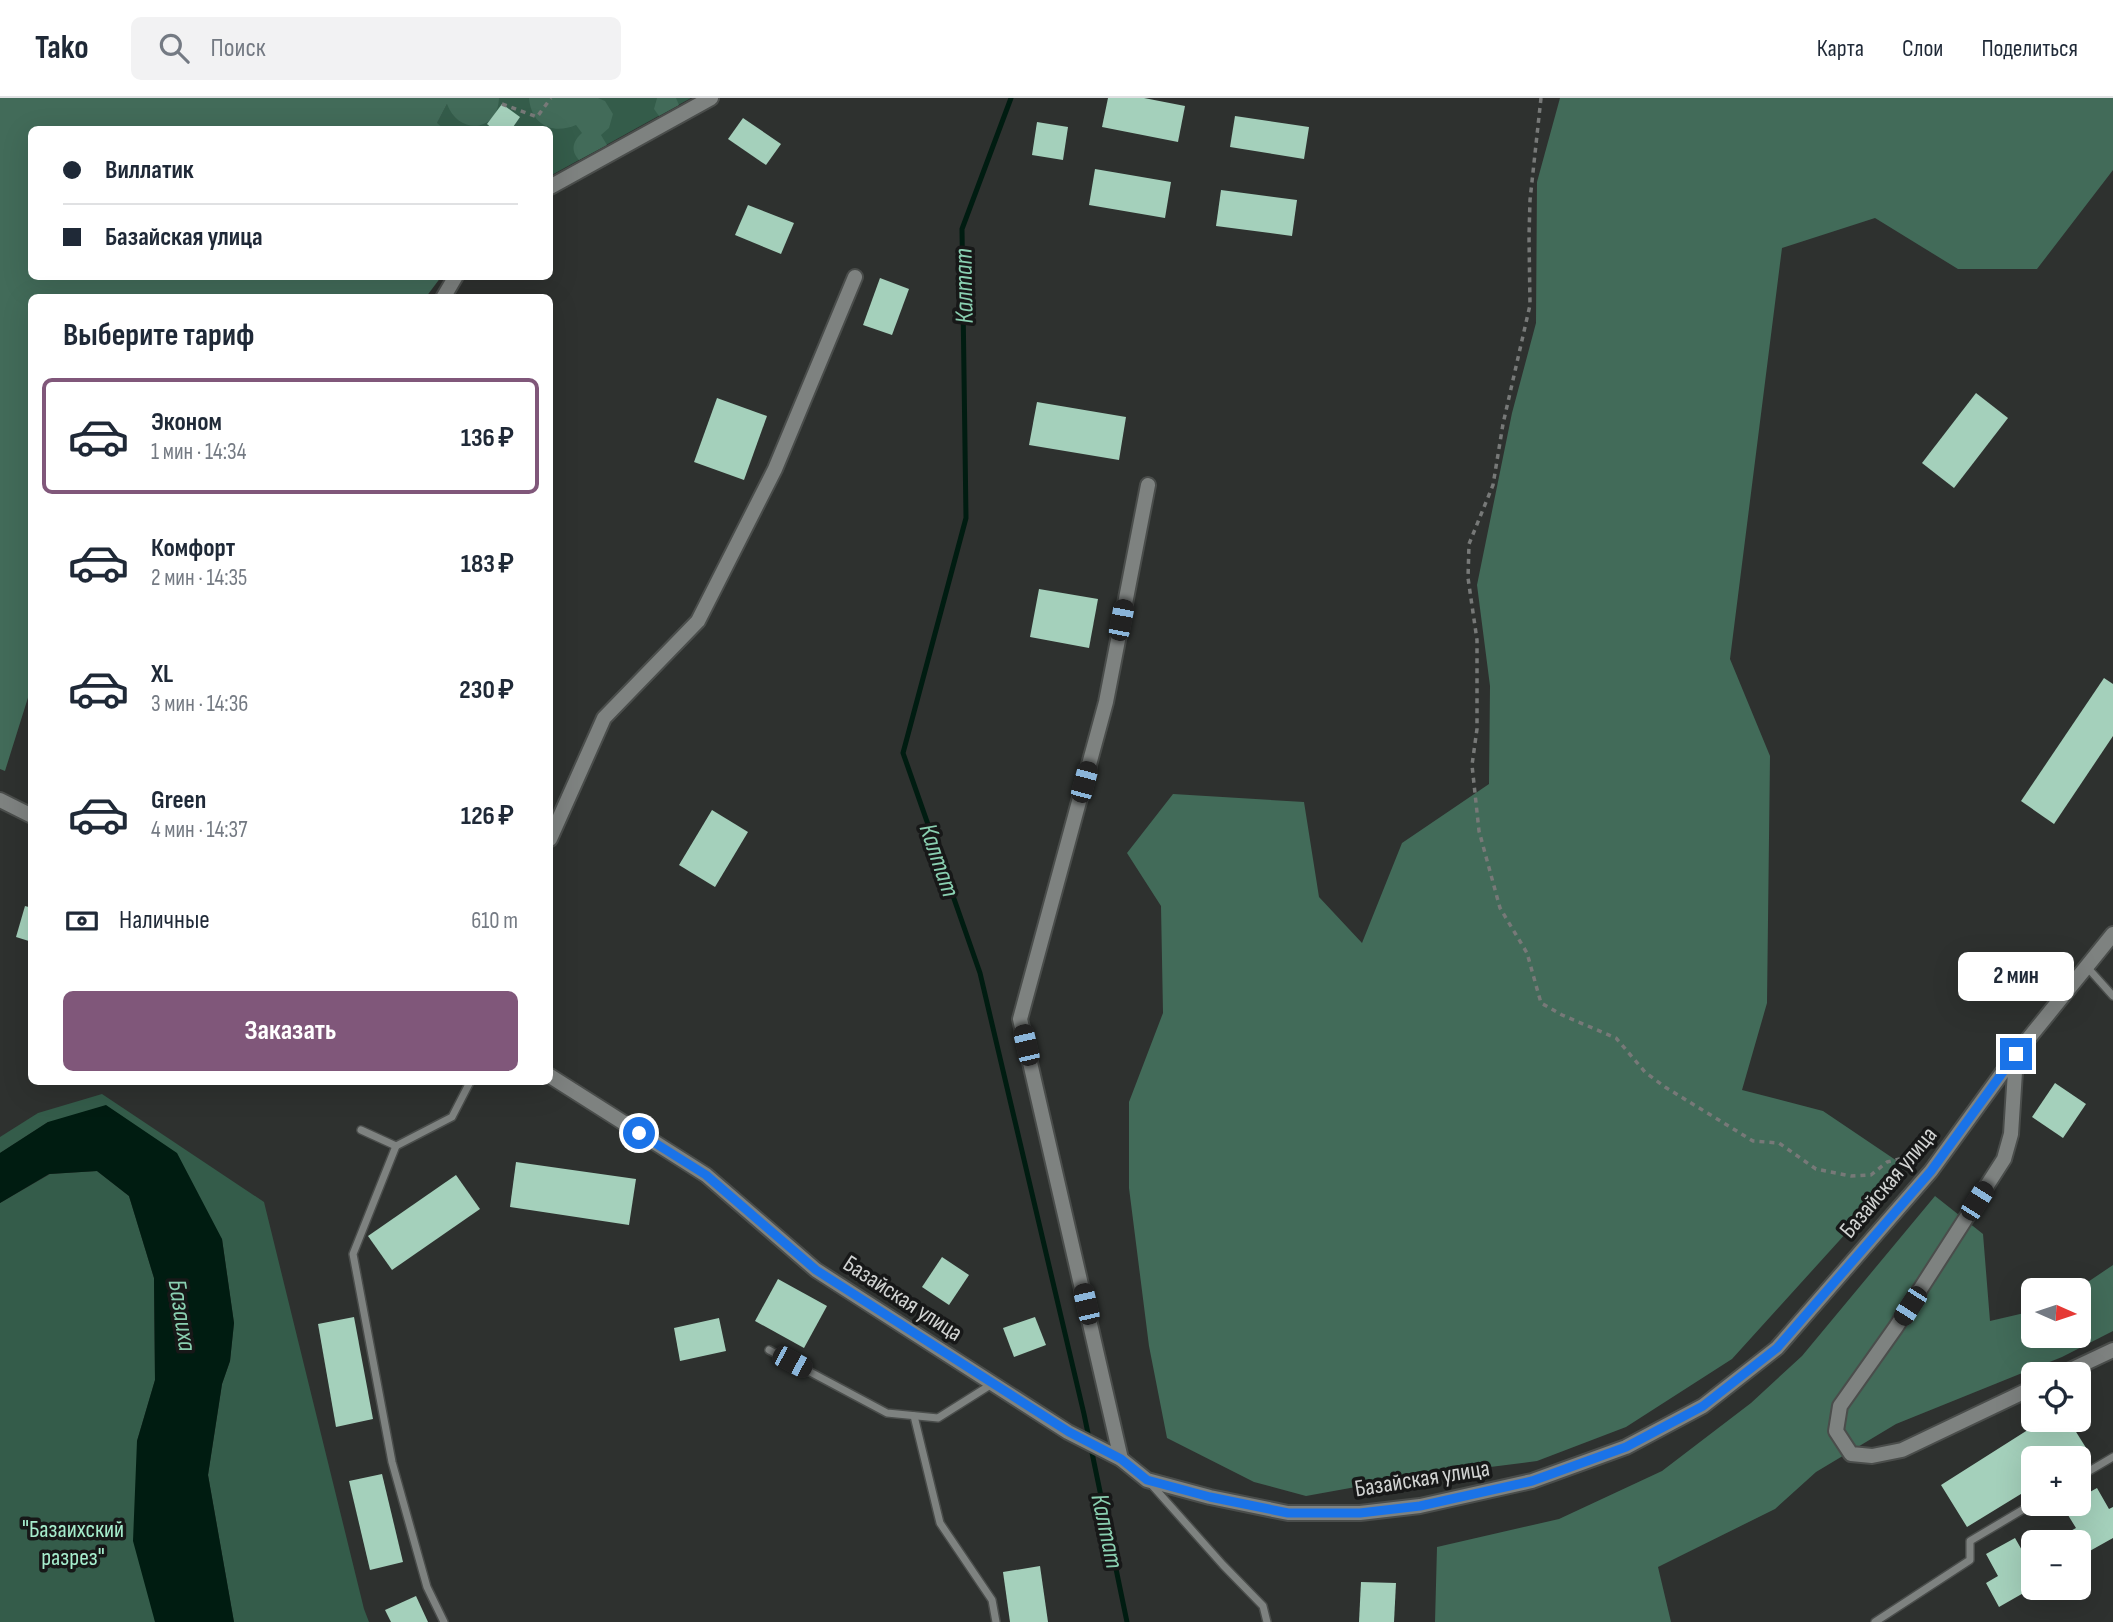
<!DOCTYPE html>
<html lang="ru">
<meta charset="utf-8">
<style>
:root{--surface:#fff;--page:#f2f2f3;--text:#1f2937;--muted:#747a83;--line:#e0e1e3;--accent:#80577a}
body{margin:0;font-family:"Sofia Sans Condensed",sans-serif;background:var(--page);color:var(--text);height:100vh;display:flex;flex-direction:column;font-size:26px;white-space:nowrap}
*{box-sizing:border-box;margin:0}
p{font-size:23px;color:var(--muted)}
.icon{flex:none;width:38px;height:38px;fill:none;stroke:currentColor;stroke-width:2;stroke-linecap:round;stroke-linejoin:round}
.map{position:relative;flex:1;overflow:hidden}
.drawer{position:absolute;left:28px;top:196px;width:525px;height:791px;display:flex;flex-direction:column;background:var(--surface);border-radius:10px;box-shadow:0 7px 28px #0002}
.drawer>*{flex:none}
.guide{position:absolute;left:28px;top:28px;width:525px;height:154px;border-radius:10px;box-shadow:0 7px 28px #0002;display:grid;align-content:center;height:154px;padding:0 35px;background:var(--surface)}
.needle{width:46px;rotate:93deg}
.tools{position:absolute;left:2021px;top:1180px;display:grid;gap:14px}
.tools a{display:grid;place-items:center;width:70px;height:70px;border-radius:10px;background:var(--surface);box-shadow:0 7px 28px #0002;font-size:35px}
.end{position:absolute;width:32px;height:32px;margin:-16px;border:9px solid #1a73e8;background:#fff;box-shadow:0 0 0 4px #fff}
.from{border-radius:50%}
.bubble{position:absolute;height:49px;border-radius:10px;background:var(--surface);box-shadow:0 7px 28px #0002;font-size:23px;font-weight:700;line-height:49px;text-align:center}
.car{position:absolute;width:21px;height:42px;margin:-21px -10px;border-radius:9px;box-shadow:0 0 5px 2px #0007;background:linear-gradient(#222 24%,#8ab4d8 0 40%,#222 0 76%,#8ab4d8 0 86%,#222 0)}
.guide b{display:flex;align-items:center;gap:24px;height:66px;font-size:26px}
.guide b+b{border-top:2px solid var(--line)}
.guide i{width:18px;height:18px;background:var(--text)}
ul{padding:0;list-style:none}
li{display:flex;align-items:center;gap:21px;height:116px;margin:0 14px 10px;padding:0 21px;border:4px solid transparent;border-radius:10px}
li div{flex:1}
li b{display:block;font-size:26px}
li em{font-style:normal;font-weight:700}
li.on{border-color:var(--accent)}
li>.icon{width:63px;height:63px;stroke-width:1.5}
h2{padding:0 35px;font-size:32px;line-height:84px}
.pay{display:flex;align-items:center;gap:18px;height:77px;padding:0 35px;font-size:26px}
.pay p{margin-inline-start:auto}
.cta{display:flex;gap:14px;margin-top:auto;padding:14px 35px}
.cta a{flex:1;height:80px;border-radius:10px;background:var(--accent);color:#fff;font-size:28px;font-weight:700;line-height:80px;text-align:center}
header{display:flex;align-items:center;gap:42px;box-sizing:border-box;height:98px;padding:0 35px;background:var(--surface);border-bottom:2px solid var(--line)}
header strong{font-size:33px}
nav{display:flex;gap:38px;margin-inline-start:auto;font-size:24px}
.search{width:490px;height:63px;background:var(--page);display:flex;align-items:center;gap:18px;box-sizing:border-box;padding:0 24px;border-radius:10px;color:var(--muted);font-size:26px}
.map>svg:first-child{display:block}
.green{fill:#345c4a}
.forest{fill:#426b59}
.water{fill:#001c11}
.lines{fill:none;stroke-linecap:round;stroke-linejoin:round}
.stream{stroke:#001c11;stroke-width:5}
.building{fill:#a4d0bb}
.lane-casing{stroke:#4a4d4b;stroke-width:10}
.street-casing{stroke:#4a4d4b;stroke-width:18}
.path{stroke:#777978;stroke-width:3.5;stroke-dasharray:5 5;stroke-linecap:butt}
.lane{stroke:#7e8280;stroke-width:7}
.street{stroke:#7e8280;stroke-width:14}
.route{stroke:#1a73e8;stroke-width:9}
.labels{text-anchor:middle;stroke-width:7;stroke-linejoin:round;paint-order:stroke}
.street-label{font-size:24px;fill:#d1d3d2;stroke:#171818}
.park-label{font-size:24px;fill:#a6edcd;stroke:#171818}
.water-label{font-size:26px;font-style:italic;fill:#8ad0b1;stroke:#171818}
</style>
<header>
<strong>Tako</strong>
<div class="search"><svg class="icon" aria-label="search" viewBox="0 0 24 24"><circle cx="10" cy="10" r="6"/><path d="M15 15l6 6"/></svg>Поиск</div>
<nav><a>Карта</a><a>Слои</a><a>Поделиться</a></nav>
</header>
<div class="map">
<svg width="2113" height="1524" viewBox="0 0 2113 1524">
<rect width="100%" height="100%" fill="#2e312f"/>
<!-- green -->
<g class="green">
<polygon points="450,0 691,0 550,78 550,32 433,32"/>
<polygon points="102,996 264,1104 364,1511 369,1524 234,1524 208,1377 222,1286 230,1263 234,1225 222,1141 48,1024 0,1055 0,1039 38,1015"/>
<polygon points="97,1073 129,1098 154,1180 155,1282 137,1343 137,1351 155,1524 0,1524 0,1105 50,1076"/>
</g>
<!-- forest -->
<g class="forest">
<path d="M0,0h499c-1,35 -41,37 -52,6l-10,19 7,6 -412,1v146l409,1 -15,20 -394,1 -1,390 -26,83 -5,-2z"/>
<path d="M529,0h69l7,3 8,13 -4,14 -8,7 6,10 -28,15c-9,-10 -6,-19 3,-27l-6,-8c-23,10 -45,0 -47,-27z"/>
<polygon points="657,0 676,0 679,7 659,18 654,11"/>
<polygon points="1560,0 2113,0 2113,72 2037,171 1958,171 1875,120 1782,150 1730,561 1770,658 1767,905 1742,992 1823,1013 1906,1069 1732,1261 1626,1329 1537,1363 1411,1379 1306,1398 1254,1384 1167,1340 1149,1248 1129,1090 1129,1004 1163,915 1161,808 1127,755 1173,696 1304,704 1319,799 1362,845 1402,745 1489,686 1490,588 1477,487 1512,315 1536,225 1537,84"/>
<polygon points="1935,1098 1983,1136 1990,1223 2033,1213 2034,1237 2079,1237 2079,1192 2076,1192 2113,1167 2113,1233 2062,1259 1896,1326 1816,1374 1775,1411 1658,1469 1671,1524 1435,1524 1437,1449 1559,1421 1662,1373 1751,1305 1802,1258"/>
</g>
<!-- water -->
<polygon class="water" points="106,1007 177,1055 222,1141 234,1225 230,1263 222,1286 208,1377 234,1524 155,1524 133,1443 137,1343 155,1282 154,1180 129,1098 97,1073 49,1076 0,1105 0,1055 48,1024"/>
<g class="lines">
<!-- stream -->
<polyline class="stream" points="1011,0 962,131 966,420 903,655 980,875 1084,1316 1127,1524"/>
</g>
<!-- building -->
<g class="building">
<polygon points="1108,0 1144,0 1185,8 1178,44 1102,29"/>
<polygon points="502,6 520,19 511,32 494,32 487,26"/>
<polygon points="1235,18 1309,29 1304,61 1230,49"/>
<polygon points="743,20 781,46 766,67 728,41"/>
<polygon points="1037,24 1068,29 1063,62 1032,57"/>
<polygon points="1095,71 1171,84 1165,120 1089,107"/>
<polygon points="1221,92 1297,102 1292,138 1216,128"/>
<polygon points="748,107 794,125 781,156 735,137"/>
<polygon points="880,180 909,191 892,237 863,227"/>
<polygon points="1976,295 2008,320 1954,390 1922,365"/>
<polygon points="717,300 767,318 744,382 694,364"/>
<polygon points="1037,304 1126,319 1119,362 1029,347"/>
<polygon points="1039,491 1098,501 1089,550 1030,539"/>
<polygon points="2104,580 2113,586 2113,638 2054,726 2021,703"/>
<polygon points="712,712 748,734 715,789 679,767"/>
<polygon points="25,808 32,810 32,844 16,839"/>
<polygon points="2055,985 2086,1006 2063,1040 2032,1019"/>
<polygon points="516,1064 636,1081 629,1127 510,1109"/>
<polygon points="456,1077 480,1111 392,1172 368,1138"/>
<polygon points="942,1159 969,1177 949,1207 922,1189"/>
<polygon points="778,1181 827,1208 804,1250 755,1223"/>
<polygon points="354,1219 373,1321 336,1329 318,1226"/>
<polygon points="1035,1219 1046,1247 1014,1259 1003,1230"/>
<polygon points="719,1220 726,1253 680,1263 674,1230"/>
<polygon points="2045,1321 2068,1321 2088,1353 2077,1360 2034,1360 2034,1388 1967,1429 1941,1387"/>
<polygon points="382,1376 403,1464 370,1472 349,1383"/>
<polygon points="2097,1390 2109,1411 2113,1409 2113,1440 2079,1459 2079,1444 2067,1444 2063,1437 2076,1430 2063,1409 2069,1405 2079,1405 2079,1400"/>
<polygon points="2015,1440 2027,1461 2034,1458 2034,1489 1999,1509 1986,1485 1998,1478 1986,1456"/>
<polygon points="1040,1468 1048,1524 1010,1524 1003,1474"/>
<polygon points="1361,1484 1396,1485 1394,1524 1359,1524"/>
<polygon points="416,1498 428,1524 391,1524 385,1512"/>
</g>
<g class="lines">
<defs>
<g id="lane">
<polyline points="2087,869 2113,898"/>
<polyline points="361,1032 396,1048"/>
<polyline points="769,1252 887,1315 938,1320 992,1286"/>
<polyline points="914,1318 940,1425 992,1502 996,1524"/>
<polyline points="2079,1379 2113,1359"/>
<polyline points="1150,1385 1223,1467 1263,1508 1267,1524"/>
<polyline points="444,1524 427,1489 392,1364 353,1156 396,1048 452,1019 470,984"/>
<polyline points="1875,1524 1970,1462 1970,1443 2034,1405"/>
</g>
<g id="street">
<polyline points="550,89 711,0"/>
<polyline points="443,200 456,178"/>
<polyline points="0,702 32,718"/>
<polyline points="550,741 604,620 698,523 775,371 855,179"/>
<polyline points="2016,958 2011,1036 2004,1061 1896,1229 1840,1308 1836,1333 1851,1356 1872,1358 1902,1352 2034,1289"/>
<polyline points="550,978 706,1077 816,1172 1068,1334 1121,1361 1147,1382 1210,1399 1288,1415 1360,1415 1420,1408 1532,1383 1626,1349 1703,1308 1777,1250 1931,1073 2016,956 2113,836"/>
<polyline points="2062,1276 2113,1252"/>
<polyline points="1121,1361 1020,921 1106,604 1148,387"/>
</g>
</defs>
<!-- lane casing -->
<use href="#lane" class="lane-casing"/>
<!-- street casing -->
<use href="#street" class="street-casing"/>
<!-- path -->
<g class="path">
<polyline points="1541,0 1530,102 1529,138 1530,207 1503,326 1493,387 1469,446 1468,480 1477,542 1477,631 1472,667 1479,733 1500,810 1527,855 1541,905 1562,917 1616,940 1645,974 1665,989 1753,1043 1779,1045 1816,1071 1851,1078 1871,1077 1887,1064 1912,1058 1918,1063"/>
<polyline points="502,6 537,19 551,0"/>
</g>
<!-- lane -->
<use href="#lane" class="lane"/>
<!-- street -->
<use href="#street" class="street"/>
</g>
<g class="lines">
<!-- route -->
<polyline class="route" points="639,1035 706,1077 816,1172 1069,1334 1121,1361 1147,1382 1210,1399 1288,1415 1360,1415 1420,1408 1532,1383 1626,1349 1703,1308 1777,1250 1931,1073 2016,956"/>
</g>
<g class="labels">
<!-- street labels -->
<g class="street-label">
<text transform="translate(1888 1084) rotate(-50)" y="8">Базайская улица</text>
<text transform="translate(903 1200) rotate(33)" y="8">Базайская улица</text>
<text transform="translate(1422 1380) rotate(-9)" y="8">Базайская улица</text>
</g>
<!-- park labels -->
<g class="park-label">
<text x="73" y="1439">"Базаихский<tspan x="73" dy="28">разрез"</tspan></text>
</g>
<!-- water labels -->
<g class="water-label">
<text transform="translate(963 188) rotate(-91)" y="9">Калтат</text>
<text transform="translate(940 762) rotate(71)" y="9">Калтат</text>
<text transform="translate(183 1217) rotate(81)" y="9">Базаиха</text>
<text transform="translate(1108 1433) rotate(78)" y="9">Калтат</text>
</g>
</g>
</svg>
<div class="tools">
<a><svg class="needle" viewBox="-14 -14 28 28"><path d="M0-13l5 13h-10z" fill="#e53935"/><path d="M0 13l5-13h-10z" fill="#747a83"/></svg></a>
<a><svg class="icon" aria-label="locate" viewBox="0 0 24 24"><circle cx="12" cy="12" r="6"/><path d="M12 2v4M12 18v4M2 12h4M18 12h4"/></svg></a>
<a>+</a>
<a>−</a>
</div>
<i class="end from" style="left:639px;top:1035px"></i>
<i class="end" style="left:2016px;top:956px"></i>
<div class="bubble" style="left:1958px;top:854px;width:116px">2 мин</div>
<i class="car" style="left:1121px;top:522px;rotate:11deg"></i>
<i class="car" style="left:1084px;top:684px;rotate:15deg"></i>
<i class="car" style="left:1026px;top:947px;rotate:347deg"></i>
<i class="car" style="left:1977px;top:1103px;rotate:32deg"></i>
<i class="car" style="left:1086px;top:1206px;rotate:347deg"></i>
<i class="car" style="left:1910px;top:1208px;rotate:213deg"></i>
<i class="car" style="left:792px;top:1264px;rotate:118deg"></i>
<div class="guide">
<b><i class="from"></i>Виллатик</b>
<b><i></i>Базайская улица</b>
</div>
<section class="drawer">
<h2>Выберите тариф</h2>
<ul>
<li class="on"><svg class="icon" aria-label="car" viewBox="0 0 24 24"><path d="M5 17H2v-5l4-1 3-4h7l3 4 3 1v5h-3M9 17h6M6 11h13"/><circle cx="7" cy="17" r="2"/><circle cx="17" cy="17" r="2"/></svg><div><b>Эконом</b><p>1 мин · 14:34</p></div><em>136 ₽</em></li>
<li><svg class="icon" aria-label="car" viewBox="0 0 24 24"><path d="M5 17H2v-5l4-1 3-4h7l3 4 3 1v5h-3M9 17h6M6 11h13"/><circle cx="7" cy="17" r="2"/><circle cx="17" cy="17" r="2"/></svg><div><b>Комфорт</b><p>2 мин · 14:35</p></div><em>183 ₽</em></li>
<li><svg class="icon" aria-label="car" viewBox="0 0 24 24"><path d="M5 17H2v-5l4-1 3-4h7l3 4 3 1v5h-3M9 17h6M6 11h13"/><circle cx="7" cy="17" r="2"/><circle cx="17" cy="17" r="2"/></svg><div><b>XL</b><p>3 мин · 14:36</p></div><em>230 ₽</em></li>
<li><svg class="icon" aria-label="car" viewBox="0 0 24 24"><path d="M5 17H2v-5l4-1 3-4h7l3 4 3 1v5h-3M9 17h6M6 11h13"/><circle cx="7" cy="17" r="2"/><circle cx="17" cy="17" r="2"/></svg><div><b>Green</b><p>4 мин · 14:37</p></div><em>126 ₽</em></li>
</ul>
<div class="pay"><svg class="icon" aria-label="cash" viewBox="0 0 24 24"><path d="M3 7h18v10H3z"/><circle cx="12" cy="12" r="2"/></svg>Наличные<p>610 m</p></div>
<div class="cta"><a>Заказать</a></div>
</section>
</div>
